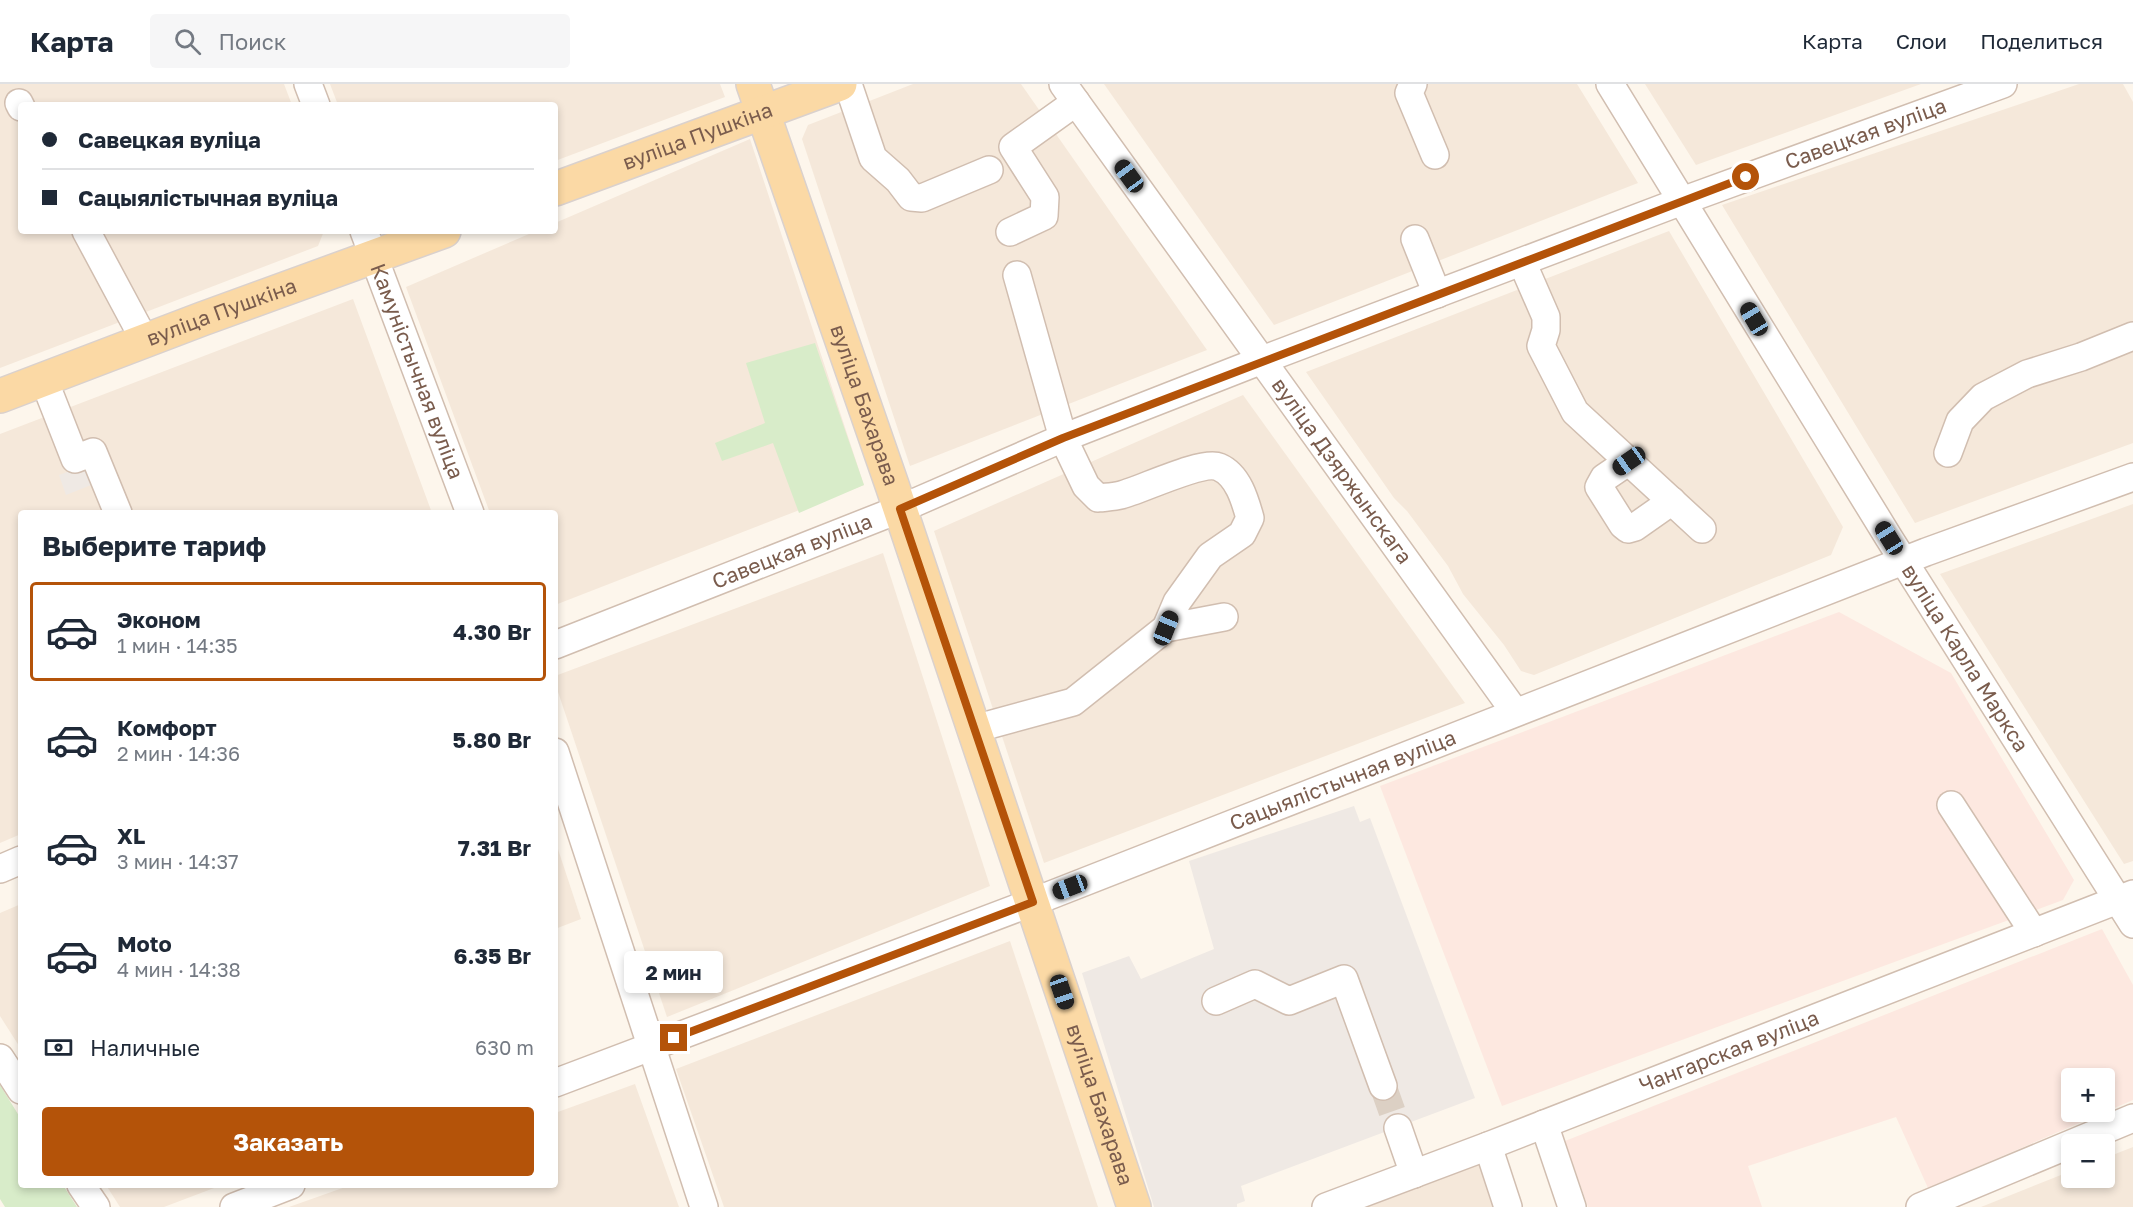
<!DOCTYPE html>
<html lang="ru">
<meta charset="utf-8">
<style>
:root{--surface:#fff;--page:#f6f6f7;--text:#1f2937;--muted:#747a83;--line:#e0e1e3;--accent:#b45309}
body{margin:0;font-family:"Golos Text",sans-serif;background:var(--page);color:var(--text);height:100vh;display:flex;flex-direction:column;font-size:22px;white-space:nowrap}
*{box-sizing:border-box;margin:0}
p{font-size:20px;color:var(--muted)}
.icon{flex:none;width:33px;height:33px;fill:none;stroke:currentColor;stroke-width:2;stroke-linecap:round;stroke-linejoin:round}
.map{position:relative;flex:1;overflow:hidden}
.sheet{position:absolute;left:18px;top:426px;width:540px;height:678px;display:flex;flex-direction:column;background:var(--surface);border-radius:6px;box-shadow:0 3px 9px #0003}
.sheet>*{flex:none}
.guide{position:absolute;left:18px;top:18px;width:540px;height:132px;border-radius:6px;box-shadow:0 3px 9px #0003;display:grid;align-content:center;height:132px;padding:0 24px;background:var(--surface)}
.buttons{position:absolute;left:2061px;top:984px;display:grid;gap:12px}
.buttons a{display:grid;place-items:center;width:54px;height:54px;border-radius:6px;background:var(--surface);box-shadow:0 3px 9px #0003;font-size:30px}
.end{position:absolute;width:27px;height:27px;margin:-14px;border:8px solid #b45309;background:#fff;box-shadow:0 0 0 3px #fff}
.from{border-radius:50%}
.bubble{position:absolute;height:42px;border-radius:6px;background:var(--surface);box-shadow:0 3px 9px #0003;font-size:20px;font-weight:700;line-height:42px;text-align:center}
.car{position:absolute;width:18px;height:36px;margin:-18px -9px;border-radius:8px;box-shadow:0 0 4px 2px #0007;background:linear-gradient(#222 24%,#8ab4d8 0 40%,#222 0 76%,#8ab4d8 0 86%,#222 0)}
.guide b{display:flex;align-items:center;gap:21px;height:57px;font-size:22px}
.guide b+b{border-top:2px solid var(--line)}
.guide i{width:15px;height:15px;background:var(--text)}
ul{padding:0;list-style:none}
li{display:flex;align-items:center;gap:18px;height:99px;margin:0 12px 9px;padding:0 12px;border:3px solid transparent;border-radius:6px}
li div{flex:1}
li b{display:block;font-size:22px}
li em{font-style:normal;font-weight:700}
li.on{border-color:var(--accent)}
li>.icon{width:54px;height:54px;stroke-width:1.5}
h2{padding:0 24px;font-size:27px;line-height:72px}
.pay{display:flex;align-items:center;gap:15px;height:66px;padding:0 24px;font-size:22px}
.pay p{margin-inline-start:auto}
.primary-button{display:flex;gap:12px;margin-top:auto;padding:12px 24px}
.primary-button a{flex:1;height:69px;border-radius:6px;background:var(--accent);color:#fff;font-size:24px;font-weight:700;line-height:69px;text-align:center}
header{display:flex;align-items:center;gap:36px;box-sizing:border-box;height:84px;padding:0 30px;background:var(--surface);border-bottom:2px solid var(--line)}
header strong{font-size:28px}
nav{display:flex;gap:33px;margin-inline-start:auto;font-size:21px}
.search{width:420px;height:54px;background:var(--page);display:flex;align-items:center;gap:15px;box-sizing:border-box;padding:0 21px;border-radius:6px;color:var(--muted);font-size:22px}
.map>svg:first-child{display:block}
.residential{fill:#f5e8da}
.commercial{fill:#fde8e0;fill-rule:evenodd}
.industrial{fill:#efe9e4}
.green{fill:#d8ecc9}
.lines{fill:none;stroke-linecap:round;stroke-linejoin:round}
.minor-tunnel{stroke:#dcd0c4;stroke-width:27;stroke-dasharray:27 14;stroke-linecap:butt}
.minor-casing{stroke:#d1beb0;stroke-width:30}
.major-casing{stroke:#dad1cd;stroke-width:36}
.minor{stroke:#fff;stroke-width:27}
.major{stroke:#fbd9a5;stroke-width:33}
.route{stroke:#b45309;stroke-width:8}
.labels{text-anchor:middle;stroke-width:6;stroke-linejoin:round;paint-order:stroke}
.street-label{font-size:21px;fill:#7a5c4d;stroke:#fffaf3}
</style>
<header>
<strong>Карта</strong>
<div class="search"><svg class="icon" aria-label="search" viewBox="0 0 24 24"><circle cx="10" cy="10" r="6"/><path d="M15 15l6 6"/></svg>Поиск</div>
<nav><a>Карта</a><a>Слои</a><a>Поделиться</a></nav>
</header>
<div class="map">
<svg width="2133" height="1123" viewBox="0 0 2133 1123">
<rect width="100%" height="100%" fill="#fdf6ec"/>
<!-- residential -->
<g class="residential">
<polygon points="0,0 284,0 292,21 21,21 21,147 324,147 318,162 0,284"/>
<polygon points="330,0 720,0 725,13 555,77 555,21 338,21"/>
<polygon points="913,0 1021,0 1207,266 910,382 802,55 808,41"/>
<polygon points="1104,0 1577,0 1638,99 1274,241"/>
<polygon points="1645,0 1921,0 1696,81"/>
<polygon points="2079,0 2123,0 2133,18 2133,359 1915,439 1722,121"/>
<polygon points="750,55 864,401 555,521 555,429 490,429 406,203 536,147 555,147 555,139"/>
<polygon points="1669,147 1843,443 1831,471 1534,591 1521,587 1504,561 1463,510 1448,482 1407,427 1394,414 1306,288"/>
<polygon points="353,215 432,429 21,429 21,750 0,759 0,350"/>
<polygon points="1243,311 1465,619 1044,779 934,447"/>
<polygon points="2133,420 2133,777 2124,780 1940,490"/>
<polygon points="883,469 990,802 667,933 555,599 555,592"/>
<polygon points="555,756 581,835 555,845"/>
<polygon points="21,820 21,965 0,932 0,829"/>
<polygon points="1010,857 1098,1123 724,1123 676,985"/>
<polygon points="635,1000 679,1123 289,1123 351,1101 555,1101 555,1029"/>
<polygon points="2133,1063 2133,1123 1981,1123 2071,1087 2072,1094 2104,1094 2105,1074"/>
<polygon points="1485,1078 1499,1123 1365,1123"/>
<polygon points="106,1101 222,1101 164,1123 120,1123"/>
</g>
<!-- commercial -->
<g class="commercial">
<polygon points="1839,528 1951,589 2074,796 2063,816 1502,1022 1380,702"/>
<path d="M2102,845l31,56v115l-205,88 -32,-71 -148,49 14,41h-174l-23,-66zM2072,994h32v34h-32z"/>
</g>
<!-- industrial -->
<g class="industrial">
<polygon points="84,382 91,401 66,411 59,391"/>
<polygon points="1354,722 1360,738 1370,734 1475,1014 1241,1102 1245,1117 1237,1120 1237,1123 1154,1123 1082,889 1129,872 1141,895 1214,865 1189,777"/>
</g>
<!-- green -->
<g class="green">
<polygon points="815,259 864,401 799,429 773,359 722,377 715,359 765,339 746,279"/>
<polygon points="0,1001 21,1035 21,1101 63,1101 77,1123 5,1123 0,1115"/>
</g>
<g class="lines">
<!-- minor-tunnel -->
<polyline class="minor-tunnel" points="1383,1002 1398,1044"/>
<defs>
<g id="minor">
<polyline points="308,0 316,21"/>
<polyline points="848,0 873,74 898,96 911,113 922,114 989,86"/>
<path id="s1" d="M1063,0l452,628"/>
<polyline points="1413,0 1409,9 1435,71"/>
<path id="s2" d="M1610,0l279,454 244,386"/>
<polyline points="19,19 21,23"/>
<polyline points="86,147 145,257"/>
<path id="s3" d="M364,147l106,282"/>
<polyline points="1010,148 1044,132 1045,113 1013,63 1076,18"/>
<polyline points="1415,155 1437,210"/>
<polyline points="1522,178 1546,233 1546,246 1541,262 1575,328 1702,445"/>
<path d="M1017,191l46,163 23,48 12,12c7,-1 15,-1 23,-3 20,-5 81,-35 98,-28 19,8 26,33 31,51l-8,16 -32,22 -33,46 -11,26"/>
<polyline points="44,296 75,375 93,368 118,429"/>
<polyline points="1948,369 1960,337 1983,313 2027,290 2081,273 2133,252"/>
<polyline points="1629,377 1604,394 1599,403 1623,441 1628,445 1635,443 1672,417"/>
<path id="s4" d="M555,561l345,-136 163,-71 199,-78 420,-159 321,-117"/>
<polyline points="974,645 1073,618 1166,544 1224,533"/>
<polyline points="555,668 704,1123"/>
<polyline points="1951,721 2034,849"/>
<polyline points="0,785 21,776"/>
<polyline points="1216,917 1255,900 1289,917 1344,895 1383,1002"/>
<polyline points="0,974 21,1006"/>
<path id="s5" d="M555,999l478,-181 893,-350 207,-75"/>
<polyline points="1544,1040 1572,1123"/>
<polyline points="1398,1044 1414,1090"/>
<polyline points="1488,1062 1508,1123"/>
<polyline points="81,1101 96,1123"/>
<polyline points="234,1123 291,1101"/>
<path id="s6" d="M1326,1123l162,-61 645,-252"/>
<polyline points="1920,1123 2133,1034"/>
</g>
<g id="major">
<path id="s7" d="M753,0l139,401 242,722"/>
<path id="s8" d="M555,105l285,-105"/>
<path id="s9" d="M0,312l202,-77 242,-88"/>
</g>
</defs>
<!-- minor casing -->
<use href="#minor" class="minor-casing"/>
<!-- major casing -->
<use href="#major" class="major-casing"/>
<!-- minor -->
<use href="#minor" class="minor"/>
<!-- major -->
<use href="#major" class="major"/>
</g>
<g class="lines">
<!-- route -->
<polyline class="route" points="674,954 1033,818 900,425 1063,354 1126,330 1746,93"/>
</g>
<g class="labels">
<!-- street labels -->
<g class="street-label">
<text dy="7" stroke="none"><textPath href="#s4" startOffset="1407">Савецкая вуліца</textPath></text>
<text dy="7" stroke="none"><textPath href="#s8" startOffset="152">вуліца Пушкіна</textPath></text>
<text dy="7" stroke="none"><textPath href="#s9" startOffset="237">вуліца Пушкіна</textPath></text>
<text dy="7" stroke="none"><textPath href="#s3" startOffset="150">Камуністычная вуліца</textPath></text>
<text dy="7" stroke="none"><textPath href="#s7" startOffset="340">вуліца Бахарава</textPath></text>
<text dy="7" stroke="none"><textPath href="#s1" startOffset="477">вуліца Дзяржынскага</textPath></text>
<text dy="7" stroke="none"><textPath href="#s4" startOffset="255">Савецкая вуліца</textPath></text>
<text dy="7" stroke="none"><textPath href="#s2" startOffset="675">вуліца Карла Маркса</textPath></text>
<text dy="7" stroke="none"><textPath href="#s5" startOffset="844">Сацыялістычная вуліца</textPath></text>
<text dy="7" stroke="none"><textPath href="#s6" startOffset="432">Чангарская вуліца</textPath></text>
<text dy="7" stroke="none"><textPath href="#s7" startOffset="1078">вуліца Бахарава</textPath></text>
</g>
</g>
</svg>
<div class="buttons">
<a>+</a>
<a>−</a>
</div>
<i class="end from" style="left:1746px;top:93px"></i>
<i class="end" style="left:674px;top:954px"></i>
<div class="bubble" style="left:624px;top:867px;width:99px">2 мин</div>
<i class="car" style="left:1129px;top:92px;rotate:324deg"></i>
<i class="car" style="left:1754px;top:235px;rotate:329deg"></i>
<i class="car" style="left:1629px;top:377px;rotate:235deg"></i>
<i class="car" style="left:1889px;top:454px;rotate:328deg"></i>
<i class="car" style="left:1166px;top:544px;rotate:22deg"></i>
<i class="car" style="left:1070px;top:803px;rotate:249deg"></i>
<i class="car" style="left:1062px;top:908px;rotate:161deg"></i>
<div class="guide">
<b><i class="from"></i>Савецкая вуліца</b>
<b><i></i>Сацыялістычная вуліца</b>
</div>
<section class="sheet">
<h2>Выберите тариф</h2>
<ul>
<li class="on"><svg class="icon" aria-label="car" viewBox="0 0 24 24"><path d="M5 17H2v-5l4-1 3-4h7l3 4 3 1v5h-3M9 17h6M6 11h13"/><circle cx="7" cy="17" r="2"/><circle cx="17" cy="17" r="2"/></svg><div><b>Эконом</b><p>1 мин · 14:35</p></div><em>4.30 Br</em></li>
<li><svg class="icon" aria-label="car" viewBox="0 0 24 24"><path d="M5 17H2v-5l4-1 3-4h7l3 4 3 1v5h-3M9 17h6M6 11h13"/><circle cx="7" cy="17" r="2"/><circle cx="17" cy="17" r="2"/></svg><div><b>Комфорт</b><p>2 мин · 14:36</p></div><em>5.80 Br</em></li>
<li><svg class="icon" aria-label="car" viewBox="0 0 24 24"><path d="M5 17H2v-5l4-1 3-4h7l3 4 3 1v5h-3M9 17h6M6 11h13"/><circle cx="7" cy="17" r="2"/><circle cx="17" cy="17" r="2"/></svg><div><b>XL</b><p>3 мин · 14:37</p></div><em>7.31 Br</em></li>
<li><svg class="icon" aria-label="car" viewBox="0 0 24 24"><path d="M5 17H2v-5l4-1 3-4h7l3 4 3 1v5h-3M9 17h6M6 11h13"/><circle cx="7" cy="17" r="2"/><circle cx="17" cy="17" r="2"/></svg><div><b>Moto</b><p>4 мин · 14:38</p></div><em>6.35 Br</em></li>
</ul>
<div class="pay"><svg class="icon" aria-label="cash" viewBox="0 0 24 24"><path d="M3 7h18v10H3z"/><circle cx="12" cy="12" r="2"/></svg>Наличные<p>630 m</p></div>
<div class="primary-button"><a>Заказать</a></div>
</section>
</div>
